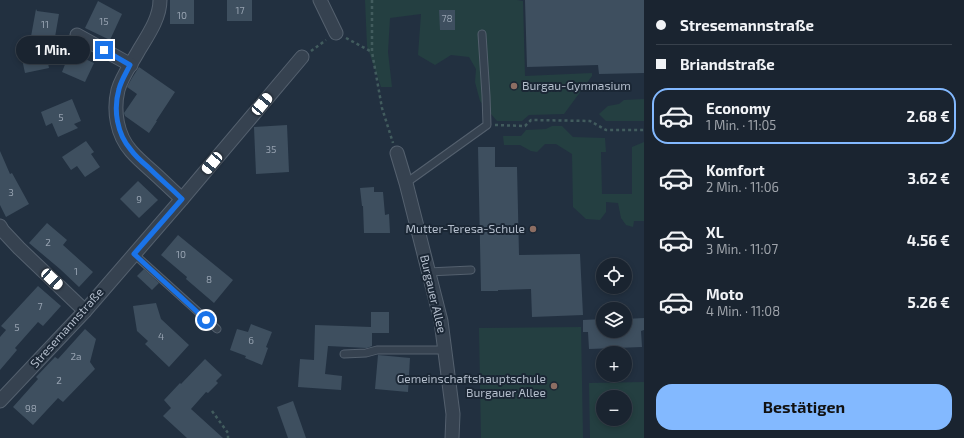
<!DOCTYPE html>
<html lang="de">
<meta charset="utf-8">
<style>
:root{--surface:#1a2430;--page:#232c38;--text:#f1f3f6;--muted:#9fa4ab;--line:#38414c;--accent:#83b9ff}
body{margin:0;font-family:"Exo 2",sans-serif;background:var(--page);color:var(--text);height:100vh;display:flex;flex-direction:column;font-size:15px;white-space:nowrap}
*{box-sizing:border-box;margin:0}
p{font-size:13px;color:var(--muted)}
.icon{flex:none;width:22px;height:22px;fill:none;stroke:currentColor;stroke-width:2;stroke-linecap:round;stroke-linejoin:round}
.map{position:relative;flex:1;overflow:hidden}
.drawer{display:flex;flex-direction:column;background:var(--surface);width:320px}
.drawer>*{flex:none}
.top-card{display:grid;align-content:center;height:88px;padding:0 12px;background:var(--surface)}
.fabs{position:absolute;left:596px;top:258px;display:grid;gap:8px}
.fabs a{display:grid;place-items:center;width:36px;height:36px;border-radius:50%;background:var(--surface);box-shadow:0 2px 6px #0003,0 0 0 1px var(--line);font-size:20px}
.end{position:absolute;width:18px;height:18px;margin:-9px;border:5px solid #1a73e8;background:#fff;box-shadow:0 0 0 2px #fff}
.from{border-radius:50%}
.bubble{position:absolute;height:28px;border-radius:14px;background:var(--surface);box-shadow:0 2px 6px #0003,0 0 0 1px var(--line);font-size:13px;font-weight:700;line-height:28px;text-align:center}
.car{position:absolute;width:12px;height:24px;margin:-12px -6px;border-radius:5px;box-shadow:0 0 3px 1px #0007;background:linear-gradient(#fff 24%,#345 0 40%,#fff 0 76%,#345 0 86%,#fff 0)}
.top-card b{display:flex;align-items:center;gap:14px;height:38px;font-size:15px}
.top-card b+b{border-top:1px solid var(--line)}
.top-card i{width:10px;height:10px;background:var(--text)}
ul{padding:0;list-style:none}
li{display:flex;align-items:center;gap:12px;height:56px;margin:0 8px 6px;padding:0 4px;border:2px solid transparent;border-radius:16px}
li div{flex:1}
li b{display:block;font-size:15px}
li em{font-style:normal;font-weight:700}
li.on{border-color:var(--accent)}
li>.icon{width:36px;height:36px;stroke-width:1.5}
.primary-button{display:flex;gap:8px;margin-top:auto;padding:8px 12px}
.primary-button a{flex:1;height:46px;border-radius:16px;background:var(--accent);color:#111;font-size:16px;font-weight:700;line-height:46px;text-align:center}
main{display:flex;flex:1;min-height:0}
.map>svg:first-child{display:block}
.green{fill:#243f41;fill-rule:evenodd}
.building{fill:#3e4f5f}
.lines{fill:none;stroke-linecap:round;stroke-linejoin:round}
.service-casing{stroke:#54606e;stroke-width:9}
.minor-casing{stroke:#54606e;stroke-width:15}
.path{stroke:#425c5e;stroke-width:2.5;stroke-dasharray:3 3;stroke-linecap:butt}
.service{stroke:#364250;stroke-width:7}
.minor{stroke:#364250;stroke-width:13}
.route{stroke:#1a73e8;stroke-width:5}
.education-dot{fill:#8d6e63;stroke:#1b2735;stroke-width:1.5}
.labels{text-anchor:middle;stroke-width:4;stroke-linejoin:round;paint-order:stroke}
.number-label{font-size:10px;fill:#96a2b0}
.poi-label{font-size:12px;fill:#b3bdcb;stroke:#1b2735;text-anchor:end}
.street-label{font-size:12px;fill:#b3bdcb;stroke:#1b2735}
</style>
<main>
<div class="map">
<svg width="644" height="438" viewBox="0 0 644 438">
<rect width="100%" height="100%" fill="#223040"/>
<!-- green -->
<g class="green">
<polygon points="365,0 517,0 523,1 525,76 592,73 592,76 564,114 529,115 522,121 497,121 480,101 475,82 476,69 469,57 451,55 435,65 418,55 421,14 390,18 388,52 392,87 381,87 367,46"/>
<polygon points="644,99 644,121 606,121 599,114 608,106 619,104 624,100"/>
<polygon points="552,126 562,126 573,137 605,138 606,152 601,152 602,194 632,194 632,147 644,142 644,221 634,221 633,227 626,225 621,218 618,203 606,202 606,212 600,220 586,219 573,207 572,154 556,144 545,144 537,152 531,151 520,145 504,145 503,136 521,136 526,130 546,129"/>
<polygon points="581,327 583,438 481,438 479,328"/>
<path d="M644,382v56h-54l-1,-55zM603,397h22v22h-22z"/>
</g>
<!-- building -->
<g class="building">
<rect x="170" y="0" width="24" height="24"/>
<rect x="227" y="0" width="25" height="21"/>
<polygon points="525,0 644,0 644,73 599,74 598,65 527,67"/>
<polygon points="98,1 122,14 110,40 85,28"/>
<polygon points="36,9 37,11 59,14 55,37 42,35 49,68 25,73 19,45 30,42"/>
<polygon points="439,10 455,10 455,30 440,30"/>
<polygon points="70,52 94,63 85,82 62,72"/>
<polygon points="139,67 175,92 156,121 157,121 149,133 125,116 124,113 137,94 127,87 132,78"/>
<polygon points="72,99 81,121 74,124 78,128 58,137 52,123 46,126 41,112"/>
<polygon points="287,125 289,172 256,174 254,127"/>
<polygon points="86,141 94,152 91,154 100,167 85,177 77,166 71,170 62,157"/>
<polygon points="478,147 495,147 495,167 517,167 519,255 580,254 583,315 532,317 531,289 498,290 498,291 481,291"/>
<polygon points="0,151 10,174 12,173 29,204 6,217 0,205"/>
<polygon points="138,181 158,200 139,218 120,199"/>
<polygon points="374,187 374,192 383,192 385,215 389,214 390,233 364,233 363,206 362,206 360,188"/>
<polygon points="47,223 67,240 63,245 93,272 79,287 60,269 29,243"/>
<polygon points="178,235 233,280 214,303 186,279 187,277 161,255"/>
<polygon points="144,269 159,283 152,290 137,276"/>
<polygon points="38,286 61,306 43,326 38,322 15,348 17,350 0,370 0,337 6,330 1,326"/>
<polygon points="156,303 161,319 189,345 169,367 145,344 148,341 137,331 133,306"/>
<polygon points="371,312 389,312 389,333 372,333 372,346 367,348 328,346 325,374 342,376 341,390 298,387 300,359 314,360 315,325 371,327"/>
<polygon points="644,318 644,330 641,331 642,347 589,349 588,332 583,332 583,320 603,319 603,331 625,331 625,319"/>
<polygon points="251,324 272,332 266,347 268,348 262,365 245,358 246,356 230,350 237,329 248,332"/>
<polygon points="85,329 96,339 90,362 95,369 63,402 58,398 33,425 13,407 38,379 36,377 55,357 58,359"/>
<polygon points="378,355 410,358 408,392 375,389"/>
<polygon points="205,359 222,375 216,381 218,383 208,393 206,392 191,409 223,438 187,438 163,416 171,408 164,400 180,383 181,384"/>
<polygon points="293,401 306,438 288,438 277,407"/>
</g>
<g class="lines">
<defs>
<g id="service">
<polyline points="406,183 487,125 486,96 482,34"/>
<polyline points="134,254 217,329"/>
<polyline points="428,272 471,270"/>
<polyline points="344,354 366,353 377,350 445,350"/>
</g>
<g id="minor">
<path d="M160,0c0,18 -12,35 -21,50 -7,13 -17,26 -21,40 -5,21 -1,45 13,61 6,7 14,14 22,21 10,9 19,18 29,27"/>
<polyline points="320,0 336,33"/>
<polyline points="77,35 131,65"/>
<polyline points="397,153 406,183 441,321 453,414 452,438"/>
<polyline points="0,226 3,231 19,248 85,311"/>
<polyline points="0,401 85,311 182,199 302,57"/>
</g>
</defs>
<!-- service casing -->
<use href="#service" class="service-casing"/>
<!-- minor casing -->
<use href="#minor" class="minor-casing"/>
<!-- path -->
<g class="path">
<polyline points="372,0 372,52 382,108 393,143"/>
<polyline points="346,38 372,52"/>
<polyline points="311,51 326,40"/>
<polyline points="495,125 525,126 531,120 590,121 606,130 644,130"/>
<polyline points="212,411 228,433 228,438"/>
</g>
<!-- service -->
<use href="#service" class="service"/>
<!-- minor -->
<use href="#minor" class="minor"/>
</g>
<g class="lines">
<!-- route -->
<path class="route" d="M104,50l26,15c-4,8 -9,16 -11,24 -6,21 -2,45 12,61 5,7 11,12 17,17 11,11 23,21 34,32l-48,55 72,66"/>
</g>
<!-- markers -->
<g class="education-dot">
<circle cx="514" cy="86" r="4"/>
<circle cx="533" cy="229" r="4"/>
<circle cx="554" cy="386" r="4"/>
</g>
<g class="labels">
<!-- number labels -->
<g class="number-label">
<text x="240" y="14">17</text>
<text x="182" y="19">10</text>
<text x="447" y="22">78</text>
<text x="104" y="25">15</text>
<text x="45" y="28">11</text>
<text x="61" y="121">5</text>
<text x="271" y="153">35</text>
<text x="11" y="196">3</text>
<text x="139" y="203">9</text>
<text x="48" y="246">2</text>
<text x="181" y="258">10</text>
<text x="76" y="275">1</text>
<text x="209" y="283">8</text>
<text x="40" y="310">7</text>
<text x="17" y="331">5</text>
<text x="161" y="340">4</text>
<text x="251" y="344">6</text>
<text x="76" y="360">2a</text>
<text x="59" y="384">2</text>
<text x="31" y="412">98</text>
</g>
<!-- poi labels -->
<g class="poi-label">
<text x="522" y="90" text-anchor="start">Burgau-Gymnasium</text>
<text x="525" y="233">Mutter-Teresa-Schule</text>
<text x="546" y="383">Gemeinschaftshauptschule<tspan x="546" dy="14">Burgauer Allee</tspan></text>
</g>
<!-- street labels -->
<g class="street-label">
<text transform="translate(433 294) rotate(77)" y="4">Burgauer Allee</text>
<text transform="translate(67 328) rotate(-48)" y="4">Stresemannstraße</text>
</g>
</g>
</svg>
<div class="fabs">
<a><svg class="icon" aria-label="locate" viewBox="0 0 24 24"><circle cx="12" cy="12" r="6"/><path d="M12 2v4M12 18v4M2 12h4M18 12h4"/></svg></a>
<a><svg class="icon" aria-label="layers" viewBox="0 0 24 24"><path d="M12 4l9 5-9 5-9-5zM3 14l9 5 9-5"/></svg></a>
<a>+</a>
<a>−</a>
</div>
<i class="end from" style="left:206px;top:320px"></i>
<i class="end" style="left:104px;top:50px"></i>
<div class="bubble" style="left:16px;top:36px;width:74px">1 Min.</div>
<i class="car" style="left:262px;top:104px;rotate:40deg"></i>
<i class="car" style="left:212px;top:163px;rotate:220deg"></i>
<i class="car" style="left:52px;top:279px;rotate:133deg"></i>
</div>
<section class="drawer">
<div class="top-card">
<b><i class="from"></i>Stresemannstraße</b>
<b><i></i>Briandstraße</b>
</div>
<ul>
<li class="on"><svg class="icon" aria-label="car" viewBox="0 0 24 24"><path d="M5 17H2v-5l4-1 3-4h7l3 4 3 1v5h-3M9 17h6M6 11h13"/><circle cx="7" cy="17" r="2"/><circle cx="17" cy="17" r="2"/></svg><div><b>Economy</b><p>1 Min. · 11:05</p></div><em>2.68 €</em></li>
<li><svg class="icon" aria-label="car" viewBox="0 0 24 24"><path d="M5 17H2v-5l4-1 3-4h7l3 4 3 1v5h-3M9 17h6M6 11h13"/><circle cx="7" cy="17" r="2"/><circle cx="17" cy="17" r="2"/></svg><div><b>Komfort</b><p>2 Min. · 11:06</p></div><em>3.62 €</em></li>
<li><svg class="icon" aria-label="car" viewBox="0 0 24 24"><path d="M5 17H2v-5l4-1 3-4h7l3 4 3 1v5h-3M9 17h6M6 11h13"/><circle cx="7" cy="17" r="2"/><circle cx="17" cy="17" r="2"/></svg><div><b>XL</b><p>3 Min. · 11:07</p></div><em>4.56 €</em></li>
<li><svg class="icon" aria-label="car" viewBox="0 0 24 24"><path d="M5 17H2v-5l4-1 3-4h7l3 4 3 1v5h-3M9 17h6M6 11h13"/><circle cx="7" cy="17" r="2"/><circle cx="17" cy="17" r="2"/></svg><div><b>Moto</b><p>4 Min. · 11:08</p></div><em>5.26 €</em></li>
</ul>
<div class="primary-button"><a>Bestätigen</a></div>
</section>
</main>
